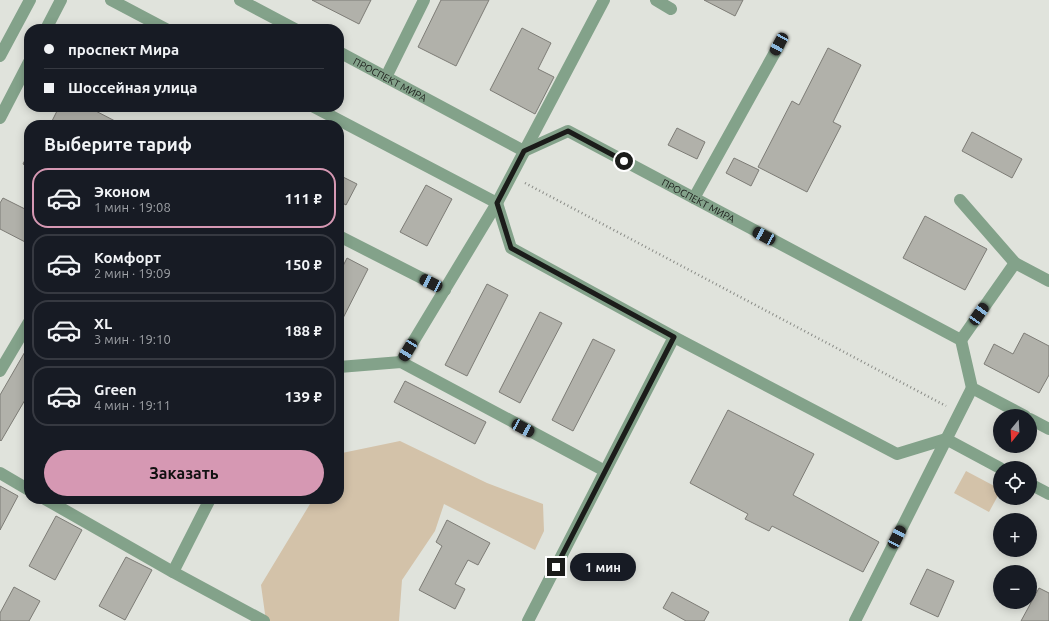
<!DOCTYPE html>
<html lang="ru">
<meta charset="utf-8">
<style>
:root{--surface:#171b24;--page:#242831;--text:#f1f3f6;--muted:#9ea1a6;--line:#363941;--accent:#d698b3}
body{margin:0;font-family:Ubuntu,sans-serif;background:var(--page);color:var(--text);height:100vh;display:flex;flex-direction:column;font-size:15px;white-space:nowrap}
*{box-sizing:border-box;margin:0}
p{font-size:13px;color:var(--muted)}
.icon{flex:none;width:22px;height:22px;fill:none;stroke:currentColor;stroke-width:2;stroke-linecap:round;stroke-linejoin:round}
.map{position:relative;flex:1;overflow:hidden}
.sheet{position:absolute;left:24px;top:120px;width:320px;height:384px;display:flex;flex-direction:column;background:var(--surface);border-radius:16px;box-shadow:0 2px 10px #0003}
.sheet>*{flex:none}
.top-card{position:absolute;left:24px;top:24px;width:320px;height:88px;border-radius:16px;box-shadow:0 2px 10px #0003;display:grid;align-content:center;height:88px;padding:0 20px;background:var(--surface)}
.needle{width:26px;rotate:198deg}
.controls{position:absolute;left:993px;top:409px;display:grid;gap:8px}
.controls a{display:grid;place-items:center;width:44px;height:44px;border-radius:50%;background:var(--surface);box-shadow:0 2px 10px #0003;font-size:20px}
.end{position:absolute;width:18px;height:18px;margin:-9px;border:5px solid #1b1c1a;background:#fff;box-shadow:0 0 0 2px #fff}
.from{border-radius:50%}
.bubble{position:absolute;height:28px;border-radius:14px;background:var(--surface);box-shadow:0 2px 10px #0003;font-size:13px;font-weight:700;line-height:28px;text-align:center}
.car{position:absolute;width:12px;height:24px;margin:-12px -6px;border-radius:5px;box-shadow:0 0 3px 1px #0007;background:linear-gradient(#222 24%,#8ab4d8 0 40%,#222 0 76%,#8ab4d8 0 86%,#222 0)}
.top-card b{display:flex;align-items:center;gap:14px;height:38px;font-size:15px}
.top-card b+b{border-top:1px solid var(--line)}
.top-card i{width:10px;height:10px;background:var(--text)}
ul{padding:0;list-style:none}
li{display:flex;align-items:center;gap:12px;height:60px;margin:0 8px 6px;padding:0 12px;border:2px solid var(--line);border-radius:16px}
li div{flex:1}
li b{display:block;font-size:15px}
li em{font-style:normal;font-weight:700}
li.active{border-color:var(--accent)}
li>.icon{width:36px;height:36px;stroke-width:1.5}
h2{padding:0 20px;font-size:18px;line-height:48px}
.primary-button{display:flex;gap:8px;margin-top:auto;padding:8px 20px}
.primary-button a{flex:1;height:46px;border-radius:24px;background:var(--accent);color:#111;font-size:16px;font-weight:700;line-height:46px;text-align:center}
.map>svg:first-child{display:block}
.green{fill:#d3c2a9}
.building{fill:#b1b1aa;stroke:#7d7c76}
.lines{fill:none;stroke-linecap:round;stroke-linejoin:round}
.path{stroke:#898b86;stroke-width:2.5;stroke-dasharray:1 3;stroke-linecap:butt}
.minor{stroke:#83a28a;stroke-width:12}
.route{stroke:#1b1c1a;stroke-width:5}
.labels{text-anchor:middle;stroke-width:4;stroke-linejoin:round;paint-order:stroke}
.street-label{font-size:10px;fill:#1b1c1a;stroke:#edf0ea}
</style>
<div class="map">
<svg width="1049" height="621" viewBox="0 0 1049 621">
<rect width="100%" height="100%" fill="#e0e3dc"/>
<!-- green -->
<g class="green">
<polygon points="400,441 487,483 543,504 544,531 535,550 444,504 435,531 402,580 399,621 266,621 261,585 313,499 339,499 339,458 342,453"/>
<polygon points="966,471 1000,489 1000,492 989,512 954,493"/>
</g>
<!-- building -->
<g class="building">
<polygon points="312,0 371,0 359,24"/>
<polygon points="441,0 489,0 456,66 418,47"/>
<polygon points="704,0 743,0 735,16"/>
<polygon points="522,28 551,43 538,69 554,77 535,114 490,90"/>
<polygon points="828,48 861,65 833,122 841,126 807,192 758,167 792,101 799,105"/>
<polygon points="59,107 88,107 115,121 113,125 60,125 52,121"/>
<polygon points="677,128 705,142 697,159 668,145"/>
<polygon points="972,132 1022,159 1012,178 962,151"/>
<polygon points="29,152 29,168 23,164"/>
<polygon points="734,158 759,170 751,186 726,173"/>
<polygon points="339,175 357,184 346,205 339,201"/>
<polygon points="426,185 452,199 427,246 400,232"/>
<polygon points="3,198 29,211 29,244 0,229 0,203"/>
<polygon points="925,216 987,249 965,290 903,258"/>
<polygon points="347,258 368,269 339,326 339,274"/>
<polygon points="487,284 508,295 467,376 445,365"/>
<polygon points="540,312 562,323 520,403 499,392"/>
<polygon points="1024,333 1049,346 1049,375 1039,393 984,364 994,344 1013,354"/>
<polygon points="593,339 615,350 573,431 552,420"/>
<polygon points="26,350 29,352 29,393 1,441 0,440 0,395"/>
<polygon points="405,381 486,422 475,444 394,402"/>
<polygon points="728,410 814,454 793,495 879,542 863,572 772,526 769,531 745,519 748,514 690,483"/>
<polygon points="0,486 18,496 0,530"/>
<polygon points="56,516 82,530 55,580 29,566"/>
<polygon points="447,520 490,543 478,565 468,560 455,584 465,589 455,609 419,590 442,546 436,542"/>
<polygon points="126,557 152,570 125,620 99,606"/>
<polygon points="927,569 954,581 938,617 910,604"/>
<polygon points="14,587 40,601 29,621 0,621 0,613"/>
<polygon points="1039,588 1049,593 1049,621 1021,621"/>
<polygon points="672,592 709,612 704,621 686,621 663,608"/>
</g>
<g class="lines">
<!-- path -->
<polyline class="path" points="525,183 946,406"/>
<!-- minor -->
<g class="minor">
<polyline points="111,0 166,29"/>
<polyline points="240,0 295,29"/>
<polyline points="656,0 671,9"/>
<polyline points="46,29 61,0"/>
<path id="s1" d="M339,52l185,99 44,-20 393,209 11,48 53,28"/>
<polyline points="0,56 30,0"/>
<polyline points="386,77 424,0"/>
<polyline points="314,107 497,203 511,248 674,337 897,454 946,439 1000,468"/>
<polyline points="0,118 29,62"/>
<polyline points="694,198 779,45"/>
<polyline points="960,200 1015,263"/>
<polyline points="339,236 445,290"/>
<polyline points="961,340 1015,263 1049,281"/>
<polyline points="401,362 497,203 604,0"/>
<polyline points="339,367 401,362 605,471"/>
<polyline points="0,371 29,322"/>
<polyline points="1030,419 1049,429"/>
<polyline points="0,473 29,490"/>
<polyline points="1030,484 1049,494"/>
<polyline points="45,499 173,572 264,621"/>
<polyline points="173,572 210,499"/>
<polyline points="528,621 674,337"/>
<polyline points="855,621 972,388"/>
</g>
</g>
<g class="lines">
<!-- route -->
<polyline class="route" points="556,567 674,337 511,248 497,203 524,151 568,131 624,161"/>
</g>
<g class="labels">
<!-- street labels -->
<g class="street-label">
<text dy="4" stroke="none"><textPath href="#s1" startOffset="58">ПРОСПЕКТ МИРА</textPath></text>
<text dy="4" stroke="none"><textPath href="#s1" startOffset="406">ПРОСПЕКТ МИРА</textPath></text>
</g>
</g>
</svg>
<div class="controls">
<a><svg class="needle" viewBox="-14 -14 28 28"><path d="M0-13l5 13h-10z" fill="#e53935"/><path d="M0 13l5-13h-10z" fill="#9ea1a6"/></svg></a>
<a><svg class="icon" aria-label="locate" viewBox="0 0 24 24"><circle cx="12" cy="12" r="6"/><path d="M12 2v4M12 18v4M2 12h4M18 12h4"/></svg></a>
<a>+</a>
<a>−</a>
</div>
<i class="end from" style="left:624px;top:161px"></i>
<i class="end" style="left:556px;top:567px"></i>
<div class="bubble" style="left:570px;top:553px;width:66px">1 мин</div>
<i class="car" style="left:779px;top:44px;rotate:209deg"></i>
<i class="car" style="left:764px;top:236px;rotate:298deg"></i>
<i class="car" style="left:431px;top:283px;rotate:297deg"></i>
<i class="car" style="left:979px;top:314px;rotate:35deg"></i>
<i class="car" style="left:408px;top:350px;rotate:211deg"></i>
<i class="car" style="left:523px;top:428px;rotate:118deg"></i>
<i class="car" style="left:897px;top:537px;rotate:27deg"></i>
<div class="top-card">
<b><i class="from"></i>проспект Мира</b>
<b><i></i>Шоссейная улица</b>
</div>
<section class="sheet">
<h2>Выберите тариф</h2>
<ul>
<li class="active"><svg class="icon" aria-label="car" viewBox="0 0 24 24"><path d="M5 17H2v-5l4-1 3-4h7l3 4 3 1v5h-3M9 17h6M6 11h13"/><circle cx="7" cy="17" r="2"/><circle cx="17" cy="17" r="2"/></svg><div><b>Эконом</b><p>1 мин · 19:08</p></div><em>111 ₽</em></li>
<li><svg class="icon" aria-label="car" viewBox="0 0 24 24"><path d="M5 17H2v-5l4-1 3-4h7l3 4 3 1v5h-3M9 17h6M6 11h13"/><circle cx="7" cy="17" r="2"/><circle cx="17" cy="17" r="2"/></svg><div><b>Комфорт</b><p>2 мин · 19:09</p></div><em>150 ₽</em></li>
<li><svg class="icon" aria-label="car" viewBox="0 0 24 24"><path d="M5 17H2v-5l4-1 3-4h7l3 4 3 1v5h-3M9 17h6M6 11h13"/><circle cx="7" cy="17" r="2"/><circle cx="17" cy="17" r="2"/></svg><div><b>XL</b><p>3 мин · 19:10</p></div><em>188 ₽</em></li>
<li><svg class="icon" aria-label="car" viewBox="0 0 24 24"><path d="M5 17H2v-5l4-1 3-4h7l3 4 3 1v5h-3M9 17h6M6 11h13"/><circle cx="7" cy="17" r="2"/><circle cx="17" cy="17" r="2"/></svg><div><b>Green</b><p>4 мин · 19:11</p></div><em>139 ₽</em></li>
</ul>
<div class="primary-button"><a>Заказать</a></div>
</section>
</div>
